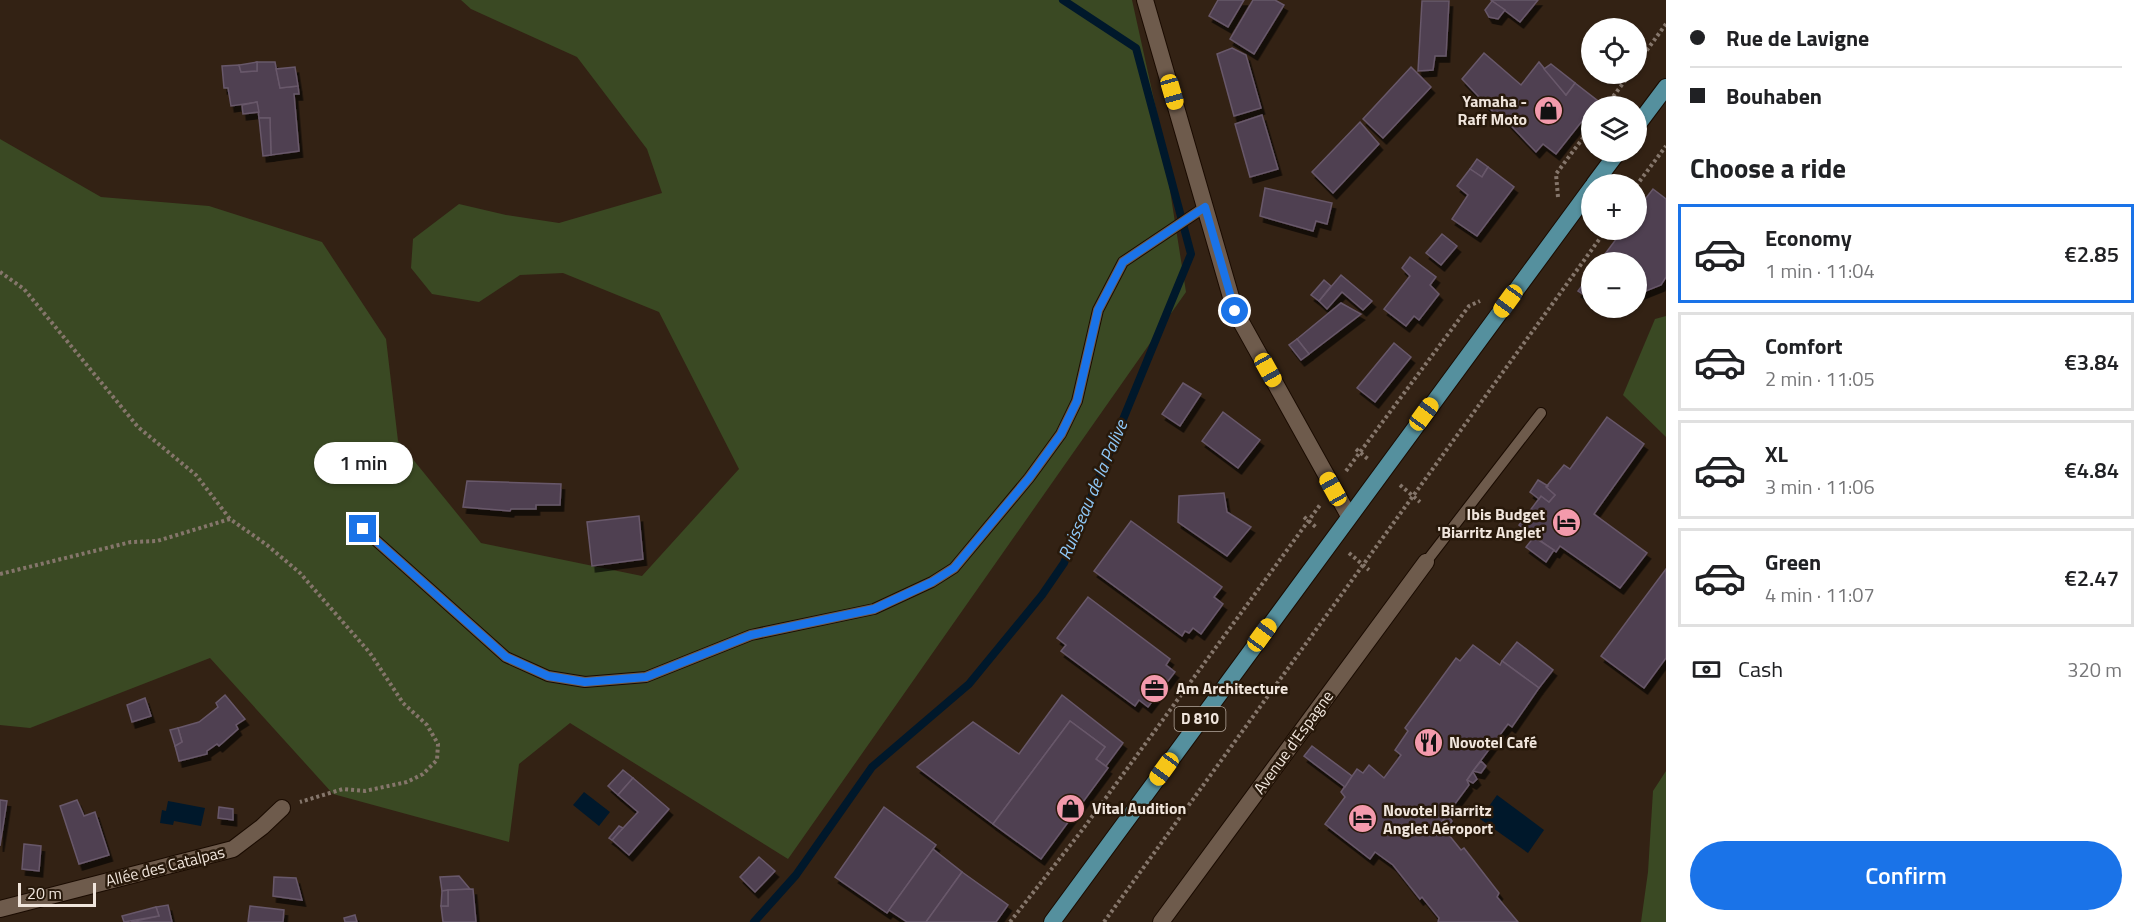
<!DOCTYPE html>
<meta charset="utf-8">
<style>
:root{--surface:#fff;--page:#f2f2f2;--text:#202124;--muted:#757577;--line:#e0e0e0;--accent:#1a73e8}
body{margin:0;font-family:"Titillium Web",sans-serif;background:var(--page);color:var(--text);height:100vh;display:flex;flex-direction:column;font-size:22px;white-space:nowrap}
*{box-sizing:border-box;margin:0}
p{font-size:20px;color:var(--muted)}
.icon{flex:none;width:33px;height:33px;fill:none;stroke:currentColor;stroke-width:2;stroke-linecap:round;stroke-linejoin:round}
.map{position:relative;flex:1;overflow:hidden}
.details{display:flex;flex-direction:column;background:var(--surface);width:480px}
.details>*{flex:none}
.banner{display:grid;align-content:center;height:132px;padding:0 24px;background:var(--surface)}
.fabs{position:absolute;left:1581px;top:18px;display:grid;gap:12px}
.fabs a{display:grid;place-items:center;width:66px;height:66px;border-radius:50%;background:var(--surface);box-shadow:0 2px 4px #0004;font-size:30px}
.scale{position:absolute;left:18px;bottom:15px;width:78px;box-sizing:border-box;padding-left:6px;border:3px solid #f0e5dc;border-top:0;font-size:16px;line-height:21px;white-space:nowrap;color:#f0e5dc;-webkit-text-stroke:4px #28190b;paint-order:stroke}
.end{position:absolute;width:27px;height:27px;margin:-14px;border:8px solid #1a73e8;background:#fff;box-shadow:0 0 0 3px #fff}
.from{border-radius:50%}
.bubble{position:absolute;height:42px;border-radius:21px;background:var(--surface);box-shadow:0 2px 4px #0004;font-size:20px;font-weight:600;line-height:42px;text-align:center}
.car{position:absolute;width:18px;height:36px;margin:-18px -9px;border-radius:8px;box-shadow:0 0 4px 2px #0007;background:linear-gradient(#f5c518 24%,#345 0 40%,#f5c518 0 76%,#345 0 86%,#f5c518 0)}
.banner b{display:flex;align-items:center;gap:21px;height:57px;font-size:22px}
.banner b+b{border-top:2px solid var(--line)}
.banner i{width:15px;height:15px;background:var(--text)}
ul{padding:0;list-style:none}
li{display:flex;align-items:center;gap:18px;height:99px;margin:0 12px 9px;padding:0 12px;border:3px solid var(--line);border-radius:0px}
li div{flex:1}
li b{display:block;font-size:22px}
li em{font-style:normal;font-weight:600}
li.selected{border-color:var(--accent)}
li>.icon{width:54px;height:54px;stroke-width:1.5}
h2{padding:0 24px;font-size:27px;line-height:72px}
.pay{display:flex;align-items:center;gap:15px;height:66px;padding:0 24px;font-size:22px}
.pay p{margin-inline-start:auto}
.button{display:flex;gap:12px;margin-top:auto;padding:12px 24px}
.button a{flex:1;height:69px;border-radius:36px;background:var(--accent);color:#fff;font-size:24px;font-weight:600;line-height:69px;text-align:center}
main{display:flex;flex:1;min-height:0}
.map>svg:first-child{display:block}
.green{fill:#3a4923}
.water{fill:#00182b}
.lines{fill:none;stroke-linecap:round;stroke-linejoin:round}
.stream{stroke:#00182b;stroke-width:8}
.building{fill:#4f4051;stroke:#68586a;stroke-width:1.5;filter:url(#shadow)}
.service-casing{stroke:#1a0b01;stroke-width:12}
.minor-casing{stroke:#1a0b01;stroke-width:18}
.primary-casing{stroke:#1a0b01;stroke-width:18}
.path{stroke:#85766b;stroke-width:4;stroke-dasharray:3 3;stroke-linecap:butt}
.service{stroke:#6e5b4c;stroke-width:10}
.minor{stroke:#6e5b4c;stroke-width:16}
.primary{stroke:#55909e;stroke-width:16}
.route{stroke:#1a73e8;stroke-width:8}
.labels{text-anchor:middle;stroke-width:5;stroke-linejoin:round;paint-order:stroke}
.shield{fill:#28190b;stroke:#b4a89d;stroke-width:1.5}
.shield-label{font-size:15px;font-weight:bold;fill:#f0e5dc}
.poi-label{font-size:16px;font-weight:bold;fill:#f0e5dc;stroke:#28190b;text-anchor:start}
.street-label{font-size:16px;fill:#f0e5dc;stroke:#28190b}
.water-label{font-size:18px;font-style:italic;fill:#8fc8f7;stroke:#28190b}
</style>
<main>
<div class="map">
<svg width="1666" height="922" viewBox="0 0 1666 922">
<defs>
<filter id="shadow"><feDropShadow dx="3.5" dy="6" stdDeviation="0" flood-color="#0009"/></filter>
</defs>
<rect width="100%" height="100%" fill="#332214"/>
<!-- green -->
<g class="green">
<polygon points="461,0 1132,0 1160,127 1186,292 788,859 570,723 519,764 509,842 333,794 210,658 30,728 0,725 0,139 101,197 209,206 322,242 386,339 398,441 481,543 642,576 739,469 659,312 563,273 520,275 479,302 432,294 411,268 413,239 459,204 506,215 559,223 662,193 647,149 577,57 471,9"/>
<polygon points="1666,316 1666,437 1623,395 1655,319"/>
<polygon points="1666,771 1666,922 1641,922 1648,872 1653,791"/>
</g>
<!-- water -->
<g class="water">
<polygon points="584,792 610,812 599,826 573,805"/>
<polygon points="1497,795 1544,830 1528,853 1480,819"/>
<polygon points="168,801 205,808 201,826 174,821 173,825 160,823 162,810 166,811"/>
</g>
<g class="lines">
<!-- stream -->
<polyline class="stream" points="754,922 796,875 872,767 969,684 1042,595 1064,563 1191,254 1136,48 1063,0"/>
</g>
<!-- building -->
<g class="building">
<polygon points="1218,0 1244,0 1228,27 1209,16"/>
<polygon points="1253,0 1275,0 1284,5 1254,54 1230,39"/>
<polygon points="1491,0 1538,0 1520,22"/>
<polygon points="1422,1 1449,1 1446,56 1435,56 1433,70 1418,71"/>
<polygon points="1492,1 1505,10 1498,19 1489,17 1485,10"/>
<polygon points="1232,48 1246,55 1261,108 1234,116 1217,54"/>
<polygon points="1484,53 1521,85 1539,62 1566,95 1575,83 1598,101 1556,154 1543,144 1536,152 1499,113 1497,116 1462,79"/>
<polygon points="257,62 275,62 280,88 298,86 299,94 294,94 299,151 271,155 270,118 259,118 257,102 231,106 228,88 224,88 222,66 239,65 241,72 257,71"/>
<polygon points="257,62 257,71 241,72 239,65"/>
<polygon points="1551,64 1575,83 1566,95 1544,69"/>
<polygon points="295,67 298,86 280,88 276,69"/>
<polygon points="1411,67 1431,87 1383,138 1363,119"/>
<polygon points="257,102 259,112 243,114 242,105"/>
<polygon points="1262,115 1278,169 1250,177 1235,124"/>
<polygon points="259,118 270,118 271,155 263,156"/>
<polygon points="1360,122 1379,144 1333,193 1312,172"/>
<polygon points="1477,159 1488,167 1482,177 1470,169"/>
<polygon points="1488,167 1514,187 1477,236 1452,219 1468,195 1457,186 1470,169 1482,177"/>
<polygon points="1265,188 1332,203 1327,224 1316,221 1313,231 1260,216"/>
<polygon points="1653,189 1666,199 1666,277 1661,285 1636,295 1636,262 1599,262 1623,230 1636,230 1636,211"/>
<polygon points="1442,234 1457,246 1441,265 1426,253"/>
<polygon points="1410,257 1436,277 1430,285 1439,294 1419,320 1414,316 1406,326 1384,309 1410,276 1402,268"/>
<polygon points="1592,272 1592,300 1578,291"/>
<polygon points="1341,275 1372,301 1363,310 1342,292 1327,309 1319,301"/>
<polygon points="1324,280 1331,286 1319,301 1311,295"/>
<polygon points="1341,303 1361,314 1309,354 1297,339"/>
<polygon points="1297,339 1309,354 1301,360 1289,345"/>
<polygon points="1394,343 1411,357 1375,402 1357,388"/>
<polygon points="1183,383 1201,394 1180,426 1162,414"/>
<polygon points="1223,412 1260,440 1238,468 1202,441"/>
<polygon points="1607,417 1644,444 1594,514 1647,553 1620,588 1560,546 1556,552 1519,525 1541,496 1549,502 1555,495 1546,487 1564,465 1570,469"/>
<polygon points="1538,480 1548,486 1546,487 1555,495 1549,502 1541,496 1539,499 1530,492"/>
<polygon points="467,481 561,484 560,505 536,505 536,509 511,509 510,511 463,507"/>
<polygon points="1224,493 1227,512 1251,527 1227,556 1178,522 1179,496"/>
<polygon points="639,516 643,559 592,566 587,522"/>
<polygon points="1131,521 1222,587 1214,597 1223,604 1201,634 1193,628 1189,633 1185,631 1182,636 1094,571"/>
<polygon points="1534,537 1554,550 1546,562 1526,547"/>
<polygon points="1666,569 1666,658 1644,688 1601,656"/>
<polygon points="1088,597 1170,659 1166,665 1175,672 1148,707 1139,700 1135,706 1061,651 1066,645 1057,638"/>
<polygon points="1517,642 1553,670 1539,688 1502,661"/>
<polygon points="1473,645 1500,665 1502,661 1539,688 1512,727 1508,724 1473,771 1467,780 1469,785 1440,824 1461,850 1464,848 1499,893 1497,897 1518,922 1438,922 1439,918 1422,897 1420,899 1393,865 1375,852 1370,859 1325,824 1345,797 1341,792 1357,769 1363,773 1369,765 1384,778 1401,755 1395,750 1408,731 1405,728 1456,658 1460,661"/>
<polygon points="225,695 245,719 236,725 238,729 219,746 217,744 207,751 207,754 179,761 175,746 182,742 178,728 199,722 218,707 216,703"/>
<polygon points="1062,695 1123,743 1106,766 1096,759 1105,747 1070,721 993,824 917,767 973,722 1019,754"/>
<polygon points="145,698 151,716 132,722 127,705"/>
<polygon points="1070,721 1105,747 1096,759 1108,768 1041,859 993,824"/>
<polygon points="178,728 182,742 175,746 170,730"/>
<polygon points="1312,746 1352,776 1345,787 1304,756"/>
<polygon points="1481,761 1486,766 1481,773 1473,771"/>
<polygon points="623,770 633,778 618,795 608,786"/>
<polygon points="1473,772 1477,779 1473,783 1467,780"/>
<polygon points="633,778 669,809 629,855 612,840 638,812 618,795"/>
<polygon points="0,800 7,801 0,846"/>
<polygon points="77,800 84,816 95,812 109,855 79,864 60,806"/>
<polygon points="219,807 233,809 233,820 218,818"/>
<polygon points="884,807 936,845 887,913 835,877"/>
<polygon points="1448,815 1452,821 1446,830 1440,824"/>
<polygon points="619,826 623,828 612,840 609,838"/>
<polygon points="24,844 41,846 39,871 22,869"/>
<polygon points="933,849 962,872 926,922 907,922 889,910"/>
<polygon points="759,857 775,871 755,892 740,877"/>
<polygon points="962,872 1008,905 996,922 926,922"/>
<polygon points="459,876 470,889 442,891 440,877"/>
<polygon points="274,877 296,878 302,900 273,896"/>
<polygon points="473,889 476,922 443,922 441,906 448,906 448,890"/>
<polygon points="448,890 448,906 441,906 442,891"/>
<polygon points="168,905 172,922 131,922 159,916 156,907"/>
<polygon points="250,906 284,910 283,922 248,922"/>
<polygon points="156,907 159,916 124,922 122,916"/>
<polygon points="355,915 357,922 345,922 344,918"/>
</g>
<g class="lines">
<defs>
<g id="service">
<polyline points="363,529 506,657 548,676 585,682 646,677 751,635 874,609 932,582 954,568 1029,478 1061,434 1077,401 1098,310 1123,262 1205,207"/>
<polyline points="1426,562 1541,413"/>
</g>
<g id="minor">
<polyline points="1145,0 1235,311 1349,516"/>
<polyline points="0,909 233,849 262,827 282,808"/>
<polyline points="1161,922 1426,562"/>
</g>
<g id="primary">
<polyline points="1636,127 1666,87"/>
<polyline points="1594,184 1618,152"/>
<polyline points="1052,922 1592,187"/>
</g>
</defs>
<!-- service casing -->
<use href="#service" class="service-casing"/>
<!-- minor casing -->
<use href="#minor" class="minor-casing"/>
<!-- primary casing -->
<use href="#primary" class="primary-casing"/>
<!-- path -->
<g class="path">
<polyline points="1636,65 1666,24"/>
<polyline points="1606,106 1630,74"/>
<polyline points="1636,186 1666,146"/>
<polyline points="1558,197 1556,174 1592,126"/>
<polyline points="0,272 24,289 138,427 196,475 230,519"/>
<polyline points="1356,449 1368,459"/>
<polyline points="1346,471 1469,306 1480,301"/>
<polyline points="1400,485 1420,502"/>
<polyline points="1304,517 1317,528"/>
<polyline points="1349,553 1369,570"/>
<polyline points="0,574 131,542 157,541 230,519 267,545 300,573 370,653 403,703 427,725 438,744 437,760 423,774 407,782 365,791 343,789 300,802"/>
<polyline points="1010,922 1083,829 1320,505"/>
<polyline points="1104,922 1606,230"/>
</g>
<!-- service -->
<use href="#service" class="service"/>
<!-- minor -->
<use href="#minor" class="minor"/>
<!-- primary -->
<use href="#primary" class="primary"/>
</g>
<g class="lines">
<!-- route -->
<polyline class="route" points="363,529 506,657 548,676 585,682 646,677 751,635 874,609 932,582 954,568 1029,478 1061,434 1077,401 1098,310 1123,262 1205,207 1235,311"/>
</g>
<!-- icons -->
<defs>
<symbol id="shop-disc" viewBox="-11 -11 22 22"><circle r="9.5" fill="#f39aac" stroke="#28190b"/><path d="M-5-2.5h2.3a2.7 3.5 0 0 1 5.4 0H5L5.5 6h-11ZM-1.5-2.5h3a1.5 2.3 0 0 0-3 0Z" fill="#111"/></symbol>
<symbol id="hotel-disc" viewBox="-11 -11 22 22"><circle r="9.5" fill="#f39aac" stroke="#28190b"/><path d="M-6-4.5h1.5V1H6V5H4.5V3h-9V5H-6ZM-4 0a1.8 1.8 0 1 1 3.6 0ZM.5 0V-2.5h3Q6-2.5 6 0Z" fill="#111"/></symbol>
<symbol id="office-disc" viewBox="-11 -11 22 22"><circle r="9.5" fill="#f39aac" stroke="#28190b"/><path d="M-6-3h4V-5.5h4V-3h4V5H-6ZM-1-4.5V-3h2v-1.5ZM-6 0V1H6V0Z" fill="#111"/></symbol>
<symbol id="restaurant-disc" viewBox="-11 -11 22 22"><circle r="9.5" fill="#f39aac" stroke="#28190b"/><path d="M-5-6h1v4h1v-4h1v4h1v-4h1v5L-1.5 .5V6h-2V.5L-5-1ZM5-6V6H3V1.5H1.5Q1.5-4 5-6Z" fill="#111"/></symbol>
</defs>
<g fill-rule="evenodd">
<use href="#shop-disc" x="1532" y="94" width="33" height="33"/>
<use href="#hotel-disc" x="1550" y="506" width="33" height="33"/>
<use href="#office-disc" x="1138" y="672" width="33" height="33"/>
<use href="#restaurant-disc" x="1412" y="726" width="33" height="33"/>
<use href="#shop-disc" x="1054" y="792" width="33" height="33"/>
<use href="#hotel-disc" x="1346" y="802" width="33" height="33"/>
</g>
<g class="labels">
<!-- shield labels -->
<rect class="shield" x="1174.5" y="707" width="51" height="24" rx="4.5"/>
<g class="shield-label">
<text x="1200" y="724">D 810</text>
</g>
<!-- poi labels -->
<g class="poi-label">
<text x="1527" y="107" text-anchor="end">Yamaha -<tspan x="1527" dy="18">Raff Moto</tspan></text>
<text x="1545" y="520" text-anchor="end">Ibis Budget<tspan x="1545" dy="18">'Biarritz Anglet'</tspan></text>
<text x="1176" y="694">Am Architecture</text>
<text x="1449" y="748">Novotel Café</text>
<text x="1092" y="814">Vital Audition</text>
<text x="1383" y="816">Novotel Biarritz<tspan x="1383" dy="18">Anglet Aéroport</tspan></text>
</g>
<!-- street labels -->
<g class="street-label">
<text transform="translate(1293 742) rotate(-54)" y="6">Avenue d'Espagne</text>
<text transform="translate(165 866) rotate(-14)" y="6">Allée des Catalpas</text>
</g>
<!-- water labels -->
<g class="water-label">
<text transform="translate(1093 490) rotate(-67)" y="6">Ruisseau de la Palive</text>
</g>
</g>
</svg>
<div class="fabs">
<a><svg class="icon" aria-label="locate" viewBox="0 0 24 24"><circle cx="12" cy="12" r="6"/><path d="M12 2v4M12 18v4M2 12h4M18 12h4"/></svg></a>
<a><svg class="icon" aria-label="layers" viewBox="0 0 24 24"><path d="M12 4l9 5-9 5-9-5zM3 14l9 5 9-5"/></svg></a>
<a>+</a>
<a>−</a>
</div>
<div class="scale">20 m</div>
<i class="end from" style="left:1235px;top:311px"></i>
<i class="end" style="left:363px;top:529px"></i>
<div class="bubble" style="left:314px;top:442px;width:99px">1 min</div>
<i class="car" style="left:1172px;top:92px;rotate:164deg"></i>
<i class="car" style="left:1508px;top:301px;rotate:216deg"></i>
<i class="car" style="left:1268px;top:370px;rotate:151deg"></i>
<i class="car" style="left:1424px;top:414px;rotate:36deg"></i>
<i class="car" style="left:1333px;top:489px;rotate:331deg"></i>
<i class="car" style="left:1262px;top:635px;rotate:36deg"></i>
<i class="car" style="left:1164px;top:769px;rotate:216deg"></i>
</div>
<section class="details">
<div class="banner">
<b><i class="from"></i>Rue de Lavigne</b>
<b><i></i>Bouhaben</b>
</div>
<h2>Choose a ride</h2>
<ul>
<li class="selected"><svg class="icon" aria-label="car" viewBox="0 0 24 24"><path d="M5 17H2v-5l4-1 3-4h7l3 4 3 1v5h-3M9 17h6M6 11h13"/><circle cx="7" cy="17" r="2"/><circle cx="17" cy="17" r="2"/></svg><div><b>Economy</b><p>1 min · 11:04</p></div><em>€2.85</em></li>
<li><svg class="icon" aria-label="car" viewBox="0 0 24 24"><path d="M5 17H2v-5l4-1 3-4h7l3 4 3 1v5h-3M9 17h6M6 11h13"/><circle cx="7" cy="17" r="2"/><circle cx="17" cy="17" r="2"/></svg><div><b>Comfort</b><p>2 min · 11:05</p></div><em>€3.84</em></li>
<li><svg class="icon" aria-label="car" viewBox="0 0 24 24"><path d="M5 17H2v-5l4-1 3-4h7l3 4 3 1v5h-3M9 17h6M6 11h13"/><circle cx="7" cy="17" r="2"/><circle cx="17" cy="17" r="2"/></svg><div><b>XL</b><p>3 min · 11:06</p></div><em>€4.84</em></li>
<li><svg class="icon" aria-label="car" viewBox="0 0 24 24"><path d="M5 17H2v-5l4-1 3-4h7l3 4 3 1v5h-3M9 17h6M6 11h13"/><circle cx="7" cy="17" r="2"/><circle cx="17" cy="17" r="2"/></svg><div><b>Green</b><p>4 min · 11:07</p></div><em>€2.47</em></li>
</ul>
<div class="pay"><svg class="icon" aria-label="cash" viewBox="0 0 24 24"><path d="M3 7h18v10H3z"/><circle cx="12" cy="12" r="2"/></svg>Cash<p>320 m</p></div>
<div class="button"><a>Confirm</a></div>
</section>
</main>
